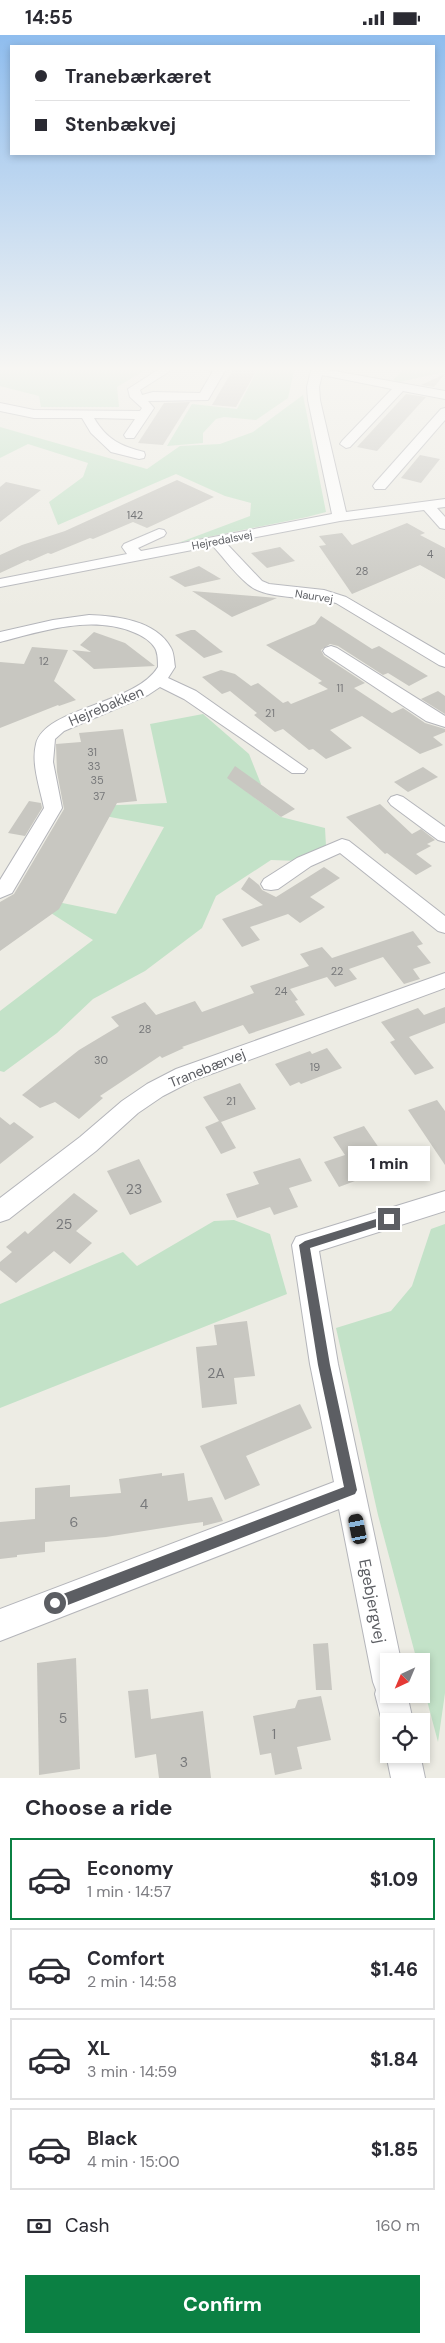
<!DOCTYPE html>
<meta charset="utf-8">
<style>
:root{--surface:#fff;--page:#f2f2f3;--text:#2b2b33;--muted:#7c7c81;--line:#e1e1e2;--accent:#0b8043}
body{margin:0;font-family:"DM Sans",sans-serif;background:var(--page);color:var(--text);height:100vh;display:flex;flex-direction:column;font-size:19px;white-space:nowrap}
*{box-sizing:border-box;margin:0}
p{font-size:16px;color:var(--muted)}
.icon{flex:none;width:28px;height:28px;fill:none;stroke:currentColor;stroke-width:2;stroke-linecap:round;stroke-linejoin:round}
.map{position:relative;height:1743px;overflow:hidden}
.side{display:flex;flex-direction:column;background:var(--surface);flex:1}
.side>*{flex:none}
.hud{position:absolute;left:10px;top:10px;width:425px;height:110px;border-radius:0px;box-shadow:0 2px 8px #0003;display:grid;align-content:center;height:110px;padding:0 25px;background:var(--surface)}
.needle{width:32px;rotate:224deg}
.tools{position:absolute;left:380px;top:1618px;display:grid;gap:10px}
.tools a{display:grid;place-items:center;width:50px;height:50px;border-radius:0px;background:var(--surface);box-shadow:0 2px 8px #0003;font-size:25px}
.end{position:absolute;width:22px;height:22px;margin:-11px;border:6px solid #5c5e63;background:#fff;box-shadow:0 0 0 2px #fff}
.from{border-radius:50%}
.bubble{position:absolute;height:35px;border-radius:0px;background:var(--surface);box-shadow:0 2px 8px #0003;font-size:16px;font-weight:800;line-height:35px;text-align:center}
.car{position:absolute;width:15px;height:30px;margin:-15px -8px;border-radius:6px;box-shadow:0 0 4px 1px #0007;background:linear-gradient(#222 24%,#8ab4d8 0 40%,#222 0 76%,#8ab4d8 0 86%,#222 0)}
.hud b{display:flex;align-items:center;gap:18px;height:48px;font-size:19px}
.hud b+b{border-top:1px solid var(--line)}
.hud i{width:12px;height:12px;background:var(--text)}
ul{padding:0;list-style:none}
li{display:flex;align-items:center;gap:15px;height:82px;margin:0 10px 8px;padding:0 15px;border:2px solid var(--line);border-radius:0px}
li div{flex:1}
li b{display:block;font-size:19px}
li em{font-style:normal;font-weight:800}
li.selected{border-color:var(--accent)}
li>.icon{width:45px;height:45px;stroke-width:1.5}
h2{padding:0 25px;font-size:22px;line-height:60px}
.pay{display:flex;align-items:center;gap:12px;height:55px;padding:0 25px;font-size:19px}
.pay p{margin-inline-start:auto}
.action{display:flex;gap:10px;margin-top:auto;padding:10px 25px}
.action a{flex:1;height:58px;border-radius:0px;background:var(--accent);color:#fff;font-size:20px;font-weight:800;line-height:58px;text-align:center}
.status{display:flex;justify-content:space-between;align-items:center;height:35px;padding:0 25px;background:var(--surface);direction:ltr}
.status svg{height:14px;fill:currentColor}
.map>svg:first-child{display:block}
.green{fill:#c3e2c8}
.building{fill:#c8c7c1}
.lines{fill:none;stroke-linecap:round;stroke-linejoin:round}
.minor-casing{stroke:#b4b5ba;stroke-width:2}
.minor{fill:#fff;fill-rule:evenodd}
.route{fill:#5c5e63}
.labels{text-anchor:middle;stroke-width:4.5;stroke-linejoin:round;paint-order:stroke}
.number-label{font-size:11px;fill:#77787a}
.far-street-label{font-size:11px;fill:#5c5e63;stroke:#fff}
.street-label{font-size:14px;fill:#5c5e63;stroke:#fff}
.near-number-label{font-size:14px;fill:#77787a}
.near-street-label{font-size:16px;fill:#5c5e63;stroke:#fff}
</style>
<div class="status"><b>14:55</b><svg viewBox="0 0 49 12"><path d="M0 12V9h3v3zM5 12V6h3v6zM10 12V3h3v9zM15 12V0h3v12zM26 1h20v11H26zM47 4h2v5h-2z"/></svg></div>
<div class="map">
<svg width="445" height="1743" viewBox="0 0 445 1743">
<rect width="100%" height="100%" fill="#edece4"/>
<!-- green -->
<g class="green">
<polygon points="0,331 152,331 117,352 119,372 41,372 39,361 0,351"/>
<polygon points="250,331 276,331 294,336 288,363 256,385 224,382 216,384 203,398 203,408 167,411 192,369 237,374 259,332"/>
<polygon points="419,331 445,331 445,337 399,347 393,345 403,335"/>
<polygon points="303,360 326,477 307,482 178,508 250,481 251,468 225,461 176,439 58,490 49,467 83,442 88,428 28,409 0,423 0,392 147,434 180,411 220,409 253,397"/>
<polygon points="203,679 249,719 261,749 247,757 281,782 325,793 326,811 299,826 271,825 216,861 202,893 145,936 93,964 57,998 4,1037 0,1036 0,976 93,905 40,871 43,864 116,879 164,792 94,779 95,771 167,768 150,689"/>
<polygon points="234,1185 270,1199 287,1259 0,1373 0,1269 123,1217 137,1231 214,1186"/>
<polygon points="445,1189 445,1658 438,1707 421,1643 421,1626 417,1626 378,1480 336,1293 391,1276 412,1251 431,1194"/>
</g>
<!-- building -->
<g class="building">
<polygon points="235,331 258,333 236,372 212,370"/>
<polygon points="445,339 434,352 421,350"/>
<polygon points="406,359 426,362 377,416 357,412"/>
<polygon points="190,367 163,410 138,408 164,368"/>
<polygon points="420,420 440,424 421,448 401,443"/>
<polygon points="177,445 214,462 147,493 133,487 93,504 90,503 51,519 48,518 30,526 28,525 0,538 0,520 22,510 65,496"/>
<polygon points="6,447 41,455 0,487 0,452"/>
<polygon points="407,488 425,498 420,500 445,513 445,544 420,530 352,559 319,511 326,510 319,501 342,498 352,510"/>
<polygon points="280,512 295,526 267,533 251,518"/>
<polygon points="199,531 221,544 185,552 169,542"/>
<polygon points="192,556 277,563 232,582"/>
<polygon points="321,581 372,614 379,611 428,641 409,651 388,638 383,640 338,611 330,609 321,615 324,621 365,648 354,653 392,678 403,673 425,688 445,694 445,697 433,702 443,710 420,719 362,681 330,695 352,713 326,724 313,714 309,715 283,694 275,697 254,680 257,678 230,656 222,659 202,642 221,635 235,639 251,651 258,648 283,668 288,666 291,669 328,654 318,648 322,646 266,610 315,589"/>
<polygon points="191,595 195,595 223,617 204,623 175,600"/>
<polygon points="94,597 125,608 155,631 94,634 72,615 91,617 80,610"/>
<polygon points="32,612 68,615 54,646 76,665 59,671 58,670 0,693 0,627 24,629"/>
<polygon points="438,656 445,661 445,679 421,664"/>
<polygon points="123,694 137,766 117,768 59,874 0,916 0,867 14,859 64,774 57,737 56,709 81,707 79,698"/>
<polygon points="235,731 295,774 281,782 227,743"/>
<polygon points="423,732 438,742 408,757 394,747"/>
<polygon points="29,766 41,768 42,773 25,801 8,798"/>
<polygon points="380,769 412,799 421,794 435,805 427,809 431,811 416,819 432,831 416,840 387,818 385,819 346,782"/>
<polygon points="324,832 340,843 310,862 325,872 300,888 288,879 250,892 260,905 242,912 222,884 263,870 241,854 249,842 259,850 262,855 276,862"/>
<polygon points="413,896 423,909 417,911 431,928 413,934 420,944 404,949 383,922 349,934 357,944 335,952 327,942 290,954 298,965 295,966 305,980 249,999 243,990 182,1012 184,1013 162,1023 160,1021 100,1061 103,1063 79,1084 55,1067 40,1073 22,1060 79,1015 119,991 111,982 145,967 156,980 195,966 202,977 254,958 250,951 309,931 300,919 322,912 332,923"/>
<polygon points="445,972 445,988 409,1002 434,1033 415,1040 390,1007 395,1005 381,987 418,973 424,980"/>
<polygon points="327,1013 342,1033 301,1049 299,1047 290,1051 275,1029 310,1016 312,1019"/>
<polygon points="240,1048 256,1074 221,1087 236,1113 221,1119 205,1092 219,1086 203,1062"/>
<polygon points="437,1065 445,1076 445,1130 408,1075"/>
<polygon points="0,1082 10,1090 14,1087 34,1102 0,1129"/>
<polygon points="364,1091 392,1132 339,1152 324,1127 345,1120 333,1102"/>
<polygon points="300,1123 312,1146 289,1153 298,1172 274,1180 270,1172 237,1183 226,1159 259,1149 253,1137"/>
<polygon points="139,1124 162,1167 130,1180 107,1136"/>
<polygon points="74,1158 98,1176 76,1196 92,1208 70,1229 54,1216 16,1248 0,1235 0,1227 12,1217 6,1212 25,1196 28,1199"/>
<polygon points="247,1286 255,1341 234,1343 237,1369 202,1373 196,1312 217,1310 214,1290"/>
<polygon points="300,1369 312,1393 246,1421 260,1450 225,1465 200,1411"/>
<polygon points="162,1438 162,1441 184,1438 188,1466 212,1462 223,1486 203,1491 203,1487 188,1489 106,1502 45,1507 45,1517 17,1520 17,1522 0,1524 0,1487 35,1484 35,1453 70,1450 70,1462 121,1458 119,1444"/>
<polygon points="328,1608 332,1655 316,1655 313,1609"/>
<polygon points="76,1623 80,1734 39,1740 37,1628"/>
<polygon points="148,1654 151,1684 203,1676 211,1743 159,1743 156,1719 135,1723 128,1656"/>
<polygon points="321,1661 331,1705 297,1712 302,1734 275,1740 271,1718 260,1720 253,1681 295,1673 298,1665"/>
</g>
<g class="lines">
<defs>
<g id="minor">
<path d="M164,331h14l-38,24 2,5 11,-3 47,1 13,-22 -16,-3 -2,-2h28l3,3 -18,31 -60,1 6,7 -20,30h-8l-2,-3 11,-16 -41,-1c13,22 27,28 50,34l1,3 -1,3 -5,1 -28,-7 -20,-19 -9,-15h-48l-34,-7v-8l34,7 106,1 2,-3 -12,-11 -2,-8z"/>
<path d="M312,331h12l-1,3 122,22v8l-42,-8 -53,56 -4,1 -6,-4 2,-3 50,-52 -70,-14 -3,12 1,13 26,112 99,-13v8l-8,1 8,9v12l-5,-1 -16,-18 -84,11 -114,22 36,38 7,3 55,6 22,7 99,58v12l-6,-2 -103,-62c-23,-6 -66,-4 -83,-15 -14,-9 -29,-30 -40,-42l-213,41v-8l127,-25 -5,-7 2,-3 35,-15 5,1 2,3 -2,3 -26,12 3,3 191,-37 -24,-114 -1,-13z"/>
<polygon points="445,373 445,385 385,454 375,454 373,451 375,448 441,374"/>
<path d="M89,580c27,1 67,5 82,33 3,5 3,13 4,19l-7,11 28,13 111,78 -3,4h-12l-108,-74 -24,-12 -12,8 -84,36 -9,8 -2,23 9,46 -50,85 -12,5v-18l44,-72c-4,-20 -13,-44 -8,-64 9,-37 99,-39 122,-77 0,-6 0,-14 -3,-19 -4,-7 -14,-13 -22,-16 -43,-17 -90,-1 -133,10v-10l53,-12z"/>
<polygon points="331,611 337,613 445,681 445,692 426,686 325,619 323,616 325,613"/>
<polygon points="397,760 403,762 445,792 445,807 438,805 391,770 388,766 391,762"/>
<polygon points="342,804 349,806 445,881 445,898 438,896 340,818 311,831 278,854 271,855 264,854 261,849 264,844 297,823"/>
<polygon points="445,938 445,953 192,1046 163,1061 138,1078 96,1116 9,1184 0,1187 0,1163 80,1102 122,1066 147,1049 176,1034"/>
<polygon points="445,1156 445,1176 319,1216 338,1329 401,1626 389,1626 389,1659 407,1659 413,1686 389,1686 389,1699 385,1698 375,1659 376,1655 373,1647 339,1474 0,1606 0,1574 334,1447 310,1329 292,1210 296,1202"/>
<polygon points="389,1713 389,1719 420,1719 425,1743 391,1743 386,1719"/>
</g>
</defs>
<!-- minor casing -->
<use href="#minor" class="minor-casing"/>
<!-- minor -->
<use href="#minor" class="minor"/>
</g>
<!-- sky -->
<linearGradient id="sky" x2="0" y2="1"><stop stop-color="#8fbdee"/><stop offset="0.58" stop-color="#f7f6f3"/><stop offset="1" stop-color="#f7f6f3" stop-opacity="0"/></linearGradient>
<rect width="445" height="575" fill="url(#sky)"/>
<!-- route -->
<polygon class="route" points="389,1180 394,1184 392,1187 310,1213 330,1330 357,1455 355,1459 55,1575 51,1573 49,1568 51,1564 55,1562 344,1452 318,1330 299,1210 305,1206"/>
<g class="labels">
<!-- number labels -->
<g class="number-label">
<text x="135" y="484">142</text>
<text x="430" y="523">4</text>
<text x="362" y="540">28</text>
<text x="44" y="630">12</text>
<text x="340" y="657">11</text>
<text x="270" y="682">21</text>
<text x="92" y="721">31</text>
<text x="94" y="735">33</text>
<text x="97" y="749">35</text>
<text x="99" y="765">37</text>
<text x="337" y="940">22</text>
<text x="281" y="960">24</text>
<text x="145" y="998">28</text>
<text x="101" y="1029">30</text>
<text x="315" y="1036">19</text>
<text x="231" y="1070">21</text>
</g>
<!-- far-street labels -->
<g class="far-street-label">
<text transform="translate(222 505) rotate(-11)" y="4">Hejredalsvej</text>
<text transform="translate(314 561) rotate(9)" y="4">Naurvej</text>
</g>
<!-- street labels -->
<g class="street-label">
<text transform="translate(106 671) rotate(-23)" y="5">Hejrebakken</text>
<text transform="translate(207 1033) rotate(-22)" y="5">Tranebærvej</text>
</g>
<!-- near-number labels -->
<g class="near-number-label">
<text x="134" y="1159">23</text>
<text x="64" y="1194">25</text>
<text x="216" y="1343">2A</text>
<text x="144" y="1474">4</text>
<text x="74" y="1492">6</text>
<text x="63" y="1688">5</text>
<text x="274" y="1704">1</text>
<text x="184" y="1732">3</text>
</g>
<!-- near-street labels -->
<g class="near-street-label">
<text transform="translate(373 1566) rotate(79)" y="6">Egebjergvej</text>
</g>
</g>
</svg>
<div class="tools">
<a><svg class="needle" viewBox="-14 -14 28 28"><path d="M0-13l5 13h-10z" fill="#e53935"/><path d="M0 13l5-13h-10z" fill="#7c7c81"/></svg></a>
<a><svg class="icon" aria-label="locate" viewBox="0 0 24 24"><circle cx="12" cy="12" r="6"/><path d="M12 2v4M12 18v4M2 12h4M18 12h4"/></svg></a>
</div>
<i class="end from" style="left:55px;top:1568px"></i>
<i class="end" style="left:389px;top:1184px"></i>
<div class="bubble" style="left:348px;top:1111px;width:82px">1 min</div>
<i class="car" style="left:358px;top:1494px;rotate:349deg"></i>
<div class="hud">
<b><i class="from"></i>Tranebærkæret</b>
<b><i></i>Stenbækvej</b>
</div>
</div>
<section class="side">
<h2>Choose a ride</h2>
<ul>
<li class="selected"><svg class="icon" aria-label="car" viewBox="0 0 24 24"><path d="M5 17H2v-5l4-1 3-4h7l3 4 3 1v5h-3M9 17h6M6 11h13"/><circle cx="7" cy="17" r="2"/><circle cx="17" cy="17" r="2"/></svg><div><b>Economy</b><p>1 min · 14:57</p></div><em>$1.09</em></li>
<li><svg class="icon" aria-label="car" viewBox="0 0 24 24"><path d="M5 17H2v-5l4-1 3-4h7l3 4 3 1v5h-3M9 17h6M6 11h13"/><circle cx="7" cy="17" r="2"/><circle cx="17" cy="17" r="2"/></svg><div><b>Comfort</b><p>2 min · 14:58</p></div><em>$1.46</em></li>
<li><svg class="icon" aria-label="car" viewBox="0 0 24 24"><path d="M5 17H2v-5l4-1 3-4h7l3 4 3 1v5h-3M9 17h6M6 11h13"/><circle cx="7" cy="17" r="2"/><circle cx="17" cy="17" r="2"/></svg><div><b>XL</b><p>3 min · 14:59</p></div><em>$1.84</em></li>
<li><svg class="icon" aria-label="car" viewBox="0 0 24 24"><path d="M5 17H2v-5l4-1 3-4h7l3 4 3 1v5h-3M9 17h6M6 11h13"/><circle cx="7" cy="17" r="2"/><circle cx="17" cy="17" r="2"/></svg><div><b>Black</b><p>4 min · 15:00</p></div><em>$1.85</em></li>
</ul>
<div class="pay"><svg class="icon" aria-label="cash" viewBox="0 0 24 24"><path d="M3 7h18v10H3z"/><circle cx="12" cy="12" r="2"/></svg>Cash<p>160 m</p></div>
<div class="action"><a>Confirm</a></div>
</section>
